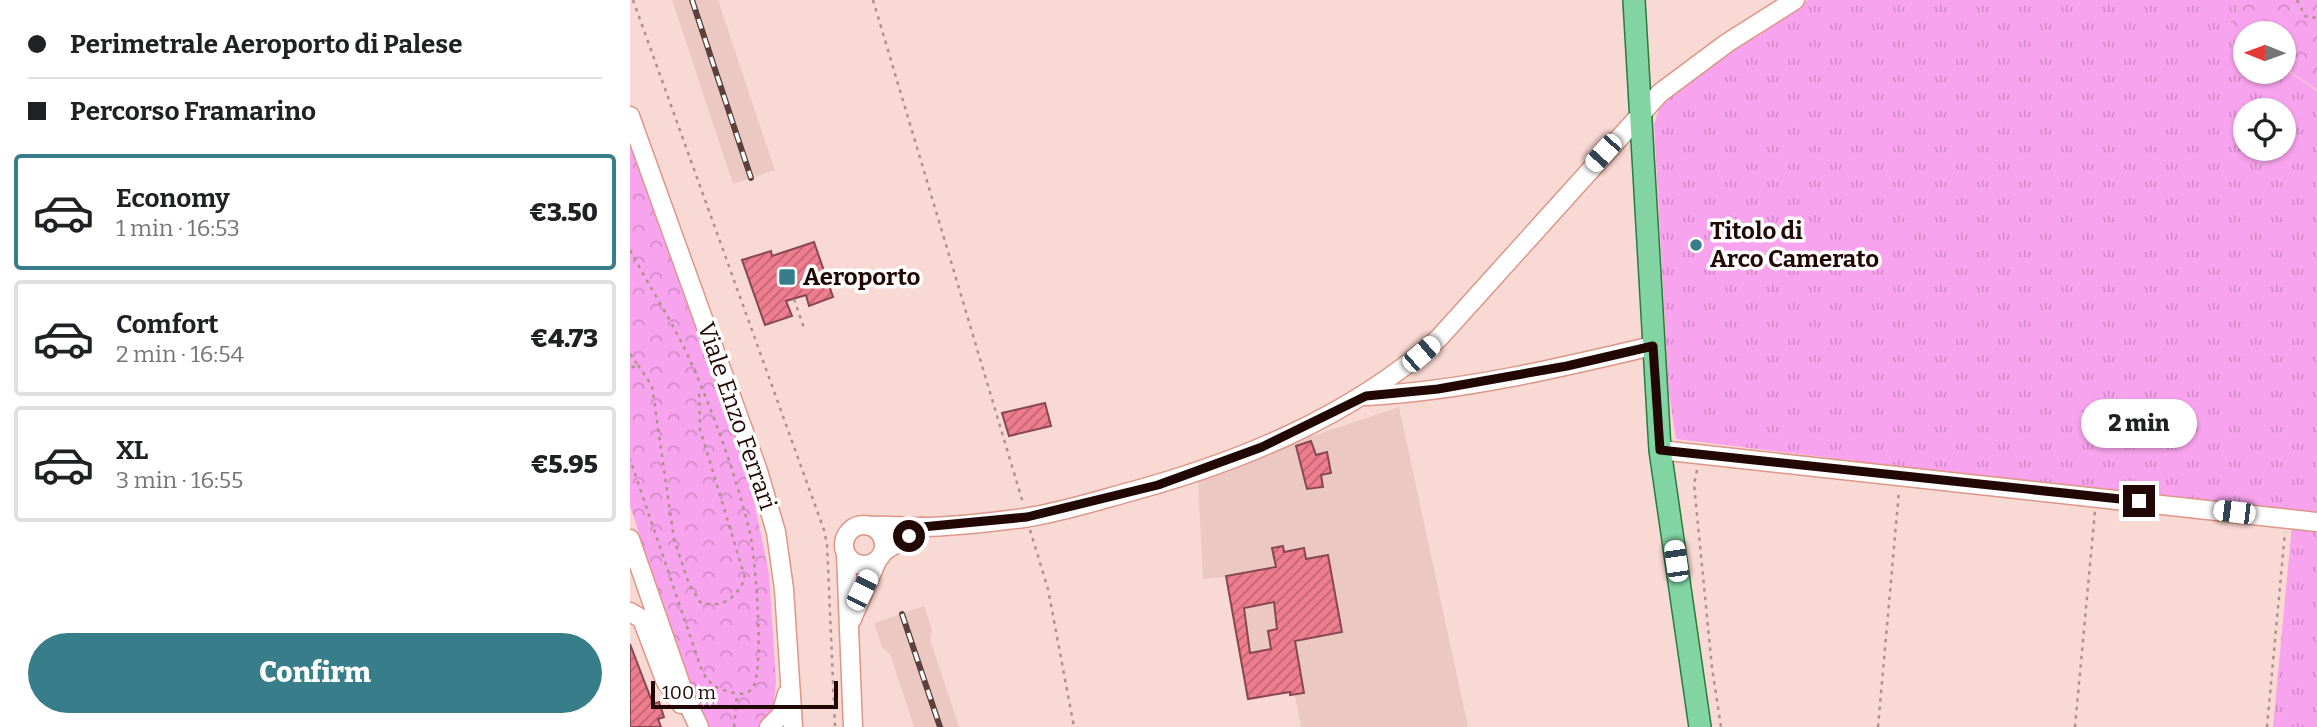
<!DOCTYPE html>
<meta charset="utf-8">
<style>
:root{--surface:#fff;--page:#f6f6f6;--text:#202124;--muted:#757577;--line:#e0e0e0;--accent:#377d8a}
body{margin:0;font-family:Bitter,serif;background:var(--page);color:var(--text);height:100vh;display:flex;flex-direction:column;font-size:26px;white-space:nowrap}
*{box-sizing:border-box;margin:0}
p{font-size:23px;color:var(--muted)}
.icon{flex:none;width:38px;height:38px;fill:none;stroke:currentColor;stroke-width:2;stroke-linecap:round;stroke-linejoin:round}
.map{position:relative;flex:1;overflow:hidden}
.panel{display:flex;flex-direction:column;background:var(--surface);width:630px}
.panel>*{flex:none}
.hud{display:grid;align-content:center;height:154px;padding:0 28px;background:var(--surface)}
.needle{width:46px;rotate:271deg}
.buttons{position:absolute;left:1603px;top:21px;display:grid;gap:14px}
.buttons a{display:grid;place-items:center;width:63px;height:63px;border-radius:50%;background:var(--surface);box-shadow:0 2px 5px #0004;font-size:35px}
.scale{position:absolute;left:21px;bottom:18px;width:187px;box-sizing:border-box;padding-left:7px;border:4px solid #220805;border-top:0;font-size:19px;line-height:24px;white-space:nowrap;color:#220805;-webkit-text-stroke:5px #fff;paint-order:stroke}
.end{position:absolute;width:32px;height:32px;margin:-16px;border:9px solid #220805;background:#fff;box-shadow:0 0 0 4px #fff}
.from{border-radius:50%}
.bubble{position:absolute;height:49px;border-radius:24px;background:var(--surface);box-shadow:0 2px 5px #0004;font-size:23px;font-weight:800;line-height:49px;text-align:center}
.car{position:absolute;width:21px;height:42px;margin:-21px -10px;border-radius:9px;box-shadow:0 0 5px 2px #0007;background:linear-gradient(#fff 24%,#345 0 40%,#fff 0 76%,#345 0 86%,#fff 0)}
.hud b{display:flex;align-items:center;gap:24px;height:66px;font-size:26px}
.hud b+b{border-top:2px solid var(--line)}
.hud i{width:18px;height:18px;background:var(--text)}
ul{padding:0;list-style:none}
li{display:flex;align-items:center;gap:21px;height:116px;margin:0 14px 10px;padding:0 14px;border:4px solid var(--line);border-radius:7px}
li div{flex:1}
li b{display:block;font-size:26px}
li em{font-style:normal;font-weight:800}
li.active{border-color:var(--accent)}
li>.icon{width:63px;height:63px;stroke-width:1.5}
.action{display:flex;gap:14px;margin-top:auto;padding:14px 28px}
.action a{flex:1;height:80px;border-radius:42px;background:var(--accent);color:#fff;font-size:28px;font-weight:800;line-height:80px;text-align:center}
main{display:flex;flex:1;min-height:0}
.map>svg:first-child{display:block}
.built{fill:#ebc9c2}
.grass{fill:url(#grass-tufts);fill-rule:evenodd}
.park{fill:url(#park-crowns)}
.building{fill:url(#building-hatch);stroke:#894751;stroke-width:2;fill-rule:evenodd}
.lines{fill:none;stroke-linecap:round;stroke-linejoin:round}
.minor-casing{stroke:#de9687;stroke-width:21}
.major-casing{stroke:#2a7a43;stroke-width:24}
.path{stroke:#af918c;stroke-width:2.5;stroke-dasharray:3.5 5;stroke-linecap:butt}
.minor{stroke:#fff;stroke-width:18}
.major{stroke:#82d4a2;stroke-width:21}
.rail-casing{stroke:#5c403c;stroke-width:6}
.rail{stroke:#fff;stroke-width:3.5;stroke-dasharray:10;stroke-linecap:butt}
.route{stroke:#220805;stroke-width:9}
.poi-dot{fill:#377d8a;stroke:#fff;stroke-width:2.5}
.labels{text-anchor:middle;stroke-width:7;stroke-linejoin:round;paint-order:stroke}
.poi-label{font-size:24px;font-weight:bold;fill:#220805;stroke:#fff;text-anchor:start}
.street-label{font-size:24px;fill:#220805;stroke:#fff}
</style>
<main>
<section class="panel">
<div class="hud">
<b><i class="from"></i>Perimetrale Aeroporto di Palese</b>
<b><i></i>Percorso Framarino</b>
</div>
<ul>
<li class="active"><svg class="icon" aria-label="car" viewBox="0 0 24 24"><path d="M5 17H2v-5l4-1 3-4h7l3 4 3 1v5h-3M9 17h6M6 11h13"/><circle cx="7" cy="17" r="2"/><circle cx="17" cy="17" r="2"/></svg><div><b>Economy</b><p>1 min · 16:53</p></div><em>€3.50</em></li>
<li><svg class="icon" aria-label="car" viewBox="0 0 24 24"><path d="M5 17H2v-5l4-1 3-4h7l3 4 3 1v5h-3M9 17h6M6 11h13"/><circle cx="7" cy="17" r="2"/><circle cx="17" cy="17" r="2"/></svg><div><b>Comfort</b><p>2 min · 16:54</p></div><em>€4.73</em></li>
<li><svg class="icon" aria-label="car" viewBox="0 0 24 24"><path d="M5 17H2v-5l4-1 3-4h7l3 4 3 1v5h-3M9 17h6M6 11h13"/><circle cx="7" cy="17" r="2"/><circle cx="17" cy="17" r="2"/></svg><div><b>XL</b><p>3 min · 16:55</p></div><em>€5.95</em></li>
</ul>
<div class="action"><a>Confirm</a></div>
</section>
<div class="map">
<svg width="1687" height="727" viewBox="0 0 1687 727">
<defs>
<pattern id="grass-tufts" width="24" height="20" patternUnits="userSpaceOnUse" patternTransform="scale(1.75)"><rect width="24" height="20" fill="#f8a3ed"/><path d="M3 7l-1-3M5 7V3M7 7l1-3M15 17l-1-3M17 17v-4M19 17l1-3" fill="none" stroke="#d48bca"/></pattern>
<pattern id="park-crowns" width="20" height="18" patternUnits="userSpaceOnUse" patternTransform="scale(1.75)"><rect width="20" height="18" fill="#f8a3ed"/><path d="M2 6a3 3 0 1 1 6 0M12 15a3 3 0 1 1 6 0" fill="none" stroke="#d48bca"/></pattern>
<pattern id="building-hatch" width="6" height="6" patternUnits="userSpaceOnUse" patternTransform="scale(1.75)"><rect width="6" height="6" fill="#ed7d8f"/><path d="M-1 1l2-2M0 6l6-6M5 7l2-2" fill="none" stroke="#c06473"/></pattern>
</defs>
<rect width="100%" height="100%" fill="#f9d9d3"/>
<!-- built -->
<g class="built">
<polygon points="42,0 88,0 145,170 103,184"/>
<polygon points="769,407 838,727 671,727 664,691 618,699 596,577 573,579 568,482 673,439"/>
<polygon points="294,606 302,630 300,640 329,727 284,727 260,654 252,647 244,623"/>
</g>
<!-- grass -->
<path class="grass" d="M1178,0h428l3,10 -12,17 18,13v32h39v-4l33,23v636h-44l20,-213 -617,-75 -7,-45 -15,-270 7,-20 70,-55zM1615,110h39v39h-39z"/>
<!-- park -->
<g class="park">
<polygon points="1606,0 1687,0 1687,90 1654,67 1654,33 1615,33 1615,40 1597,27 1609,10"/>
<polygon points="0,139 76,349 122,490 139,574 146,681 143,709 131,727 78,727 63,705 0,505"/>
</g>
<!-- building -->
<g class="building">
<polygon points="184,242 203,297 179,306 176,295 156,301 162,316 135,325 112,260 141,251 142,256"/>
<polygon points="415,403 421,426 379,436 372,413"/>
<polygon points="681,441 686,455 697,452 701,473 691,475 693,487 677,489 666,446"/>
<path d="M653,546l1,6 20,-4 2,11 22,-4 14,77 -47,9 9,52 -14,2v-3l-42,7 -22,-123 50,-9 -4,-19zM644,602l3,27 -9,2 3,18 -21,4 -6,-45z"/>
<polygon points="0,644 23,704 29,702 34,717 28,719 31,727 0,727"/>
</g>
<g class="lines">
<defs>
<g id="minor">
<polyline points="0,116 128,471 146,532 154,589 163,727"/>
<path d="M736,396c96,-5 193,-28 286,-50"/>
<polyline points="1030,450 1687,522"/>
<circle cx="234" cy="545" r="20"/>
<path d="M240,526c18,-1 36,1 53,1 33,0 68,-5 101,-9 33,-5 66,-15 98,-24 116,-31 227,-76 317,-156l221,-245 67,-50 68,-43"/>
<polyline points="0,539 56,700 69,727"/>
<polyline points="253,552 292,527"/>
<polyline points="216,554 223,727"/>
<polyline points="0,612 12,619 35,680 51,704"/>
<polyline points="221,621 247,561"/>
<polyline points="139,727 151,715 157,694"/>
</g>
<polyline id="major" points="1004,0 1030,450 1070,727"/>
</defs>
<!-- minor casing -->
<use href="#minor" class="minor-casing"/>
<!-- major casing -->
<use href="#major" class="major-casing"/>
<!-- path -->
<g class="path">
<polyline points="3,0 194,530 197,544 205,727"/>
<polyline points="243,0 393,503"/>
<polyline points="1667,0 1675,16 1687,18"/>
<path d="M0,250c19,36 42,71 59,108 25,56 46,114 61,175 5,22 16,144 1,157 -6,5 -14,4 -20,2 -14,-3 -22,-8 -29,-21l-72,-212"/>
<polyline points="164,299 175,331"/>
<polyline points="0,354 8,365 0,368"/>
<path d="M8,365l14,21 22,153 15,45 11,18c22,8 37,-5 45,-24l-45,-149 -1,-39"/>
<polyline points="1067,470 1064,484 1082,668 1091,727"/>
<polyline points="400,530 418,589 444,727"/>
<polyline points="104,727 107,695"/>
<polyline points="1248,727 1269,491"/>
<polyline points="1445,727 1465,511"/>
<polyline points="1637,727 1655,532"/>
</g>
<!-- minor -->
<use href="#minor" class="minor"/>
<!-- major -->
<use href="#major" class="major"/>
<defs>
<g id="rail">
<polyline points="62,0 121,178"/>
<polyline points="272,614 310,727"/>
</g>
</defs>
<!-- rail casing -->
<use href="#rail" class="rail-casing"/>
<!-- rail -->
<use href="#rail" class="rail"/>
</g>
<g class="lines">
<!-- route -->
<polyline class="route" points="279,536 292,527 397,517 528,485 632,447 736,396 808,389 937,366 1023,346 1030,450 1509,501"/>
</g>
<!-- markers -->
<g class="poi-dot">
<circle cx="1066" cy="245" r="7"/>
<rect x="148" y="268" width="18" height="18" rx="3.5"/>
</g>
<g class="labels">
<!-- poi labels -->
<g class="poi-label">
<text x="1080" y="239">Titolo di<tspan x="1080" dy="28">Arco Camerato</tspan></text>
<text x="173" y="285">Aeroporto</text>
</g>
<!-- street labels -->
<g class="street-label">
<text transform="translate(107 416) rotate(71)" y="8">Viale Enzo Ferrari</text>
</g>
</g>
</svg>
<div class="buttons">
<a><svg class="needle" viewBox="-14 -14 28 28"><path d="M0-13l5 13h-10z" fill="#e53935"/><path d="M0 13l5-13h-10z" fill="#757577"/></svg></a>
<a><svg class="icon" aria-label="locate" viewBox="0 0 24 24"><circle cx="12" cy="12" r="6"/><path d="M12 2v4M12 18v4M2 12h4M18 12h4"/></svg></a>
</div>
<div class="scale">100 m</div>
<i class="end from" style="left:279px;top:536px"></i>
<i class="end" style="left:1509px;top:501px"></i>
<div class="bubble" style="left:1451px;top:399px;width:116px">2 min</div>
<i class="car" style="left:973px;top:153px;rotate:222deg"></i>
<i class="car" style="left:791px;top:354px;rotate:49deg"></i>
<i class="car" style="left:1604px;top:512px;rotate:277deg"></i>
<i class="car" style="left:1046px;top:561px;rotate:352deg"></i>
<i class="car" style="left:232px;top:590px;rotate:27deg"></i>
</div>
</main>
